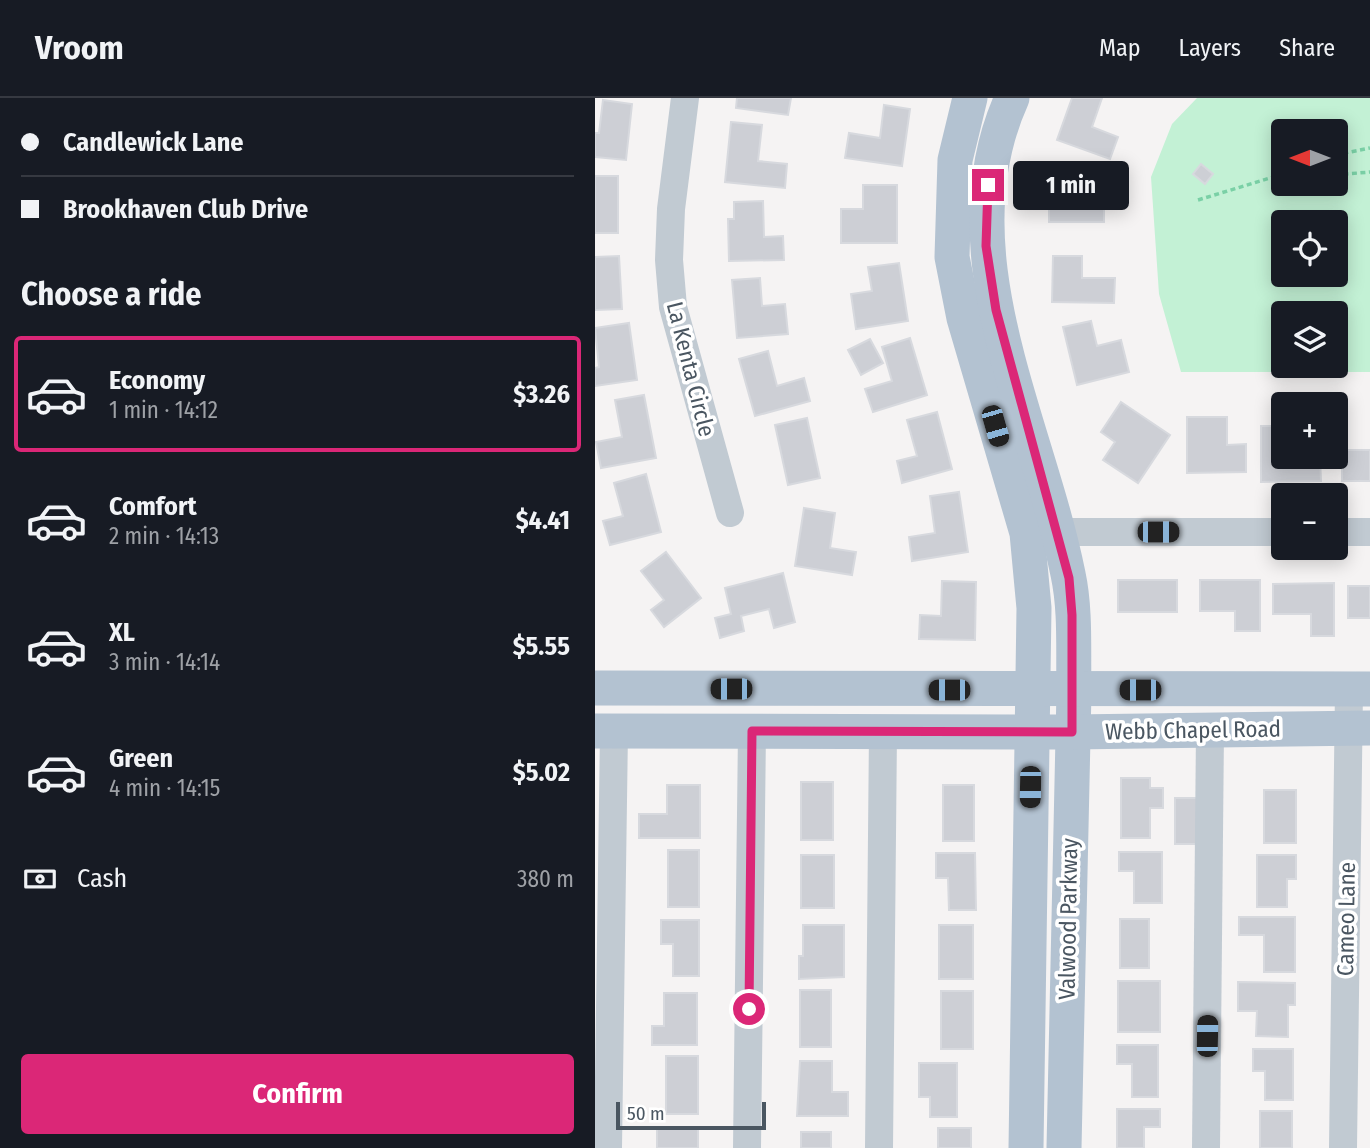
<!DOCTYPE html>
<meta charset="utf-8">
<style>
:root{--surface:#171b24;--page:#242831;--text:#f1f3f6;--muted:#9ea1a6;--line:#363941;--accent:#db2777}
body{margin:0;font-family:"Fira Sans Condensed",sans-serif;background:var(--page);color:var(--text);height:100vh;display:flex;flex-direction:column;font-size:26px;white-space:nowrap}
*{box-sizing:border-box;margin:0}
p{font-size:23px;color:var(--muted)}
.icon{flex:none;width:38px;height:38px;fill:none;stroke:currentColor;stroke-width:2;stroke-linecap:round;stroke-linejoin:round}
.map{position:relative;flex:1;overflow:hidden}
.panel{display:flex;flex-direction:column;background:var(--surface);width:595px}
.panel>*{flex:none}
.banner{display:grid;align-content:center;height:154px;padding:0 21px;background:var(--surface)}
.needle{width:46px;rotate:270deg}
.buttons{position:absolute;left:676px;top:21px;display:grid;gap:14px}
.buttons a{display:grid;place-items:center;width:77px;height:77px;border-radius:7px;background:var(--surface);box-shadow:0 4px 18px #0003;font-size:35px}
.scale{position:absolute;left:21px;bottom:18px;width:150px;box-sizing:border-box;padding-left:7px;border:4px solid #4a5661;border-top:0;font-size:19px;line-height:24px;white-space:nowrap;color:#4a5661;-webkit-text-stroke:5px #fff;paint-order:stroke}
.end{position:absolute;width:32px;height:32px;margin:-16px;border:9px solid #db2777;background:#fff;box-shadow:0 0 0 4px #fff}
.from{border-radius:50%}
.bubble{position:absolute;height:49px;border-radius:7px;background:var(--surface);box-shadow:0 4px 18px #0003;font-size:23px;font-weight:700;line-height:49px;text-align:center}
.car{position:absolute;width:21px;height:42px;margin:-21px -10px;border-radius:9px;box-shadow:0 0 5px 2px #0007;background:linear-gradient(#222 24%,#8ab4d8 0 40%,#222 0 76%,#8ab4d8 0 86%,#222 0)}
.banner b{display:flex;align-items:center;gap:24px;height:66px;font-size:26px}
.banner b+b{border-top:2px solid var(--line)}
.banner i{width:18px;height:18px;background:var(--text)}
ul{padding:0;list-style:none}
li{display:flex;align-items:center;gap:21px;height:116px;margin:0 14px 10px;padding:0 7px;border:4px solid transparent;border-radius:7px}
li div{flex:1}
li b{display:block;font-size:26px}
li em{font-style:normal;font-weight:700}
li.active{border-color:var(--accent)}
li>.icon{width:63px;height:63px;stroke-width:1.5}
h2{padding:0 21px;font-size:32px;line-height:84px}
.pay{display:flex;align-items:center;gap:18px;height:77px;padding:0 21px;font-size:26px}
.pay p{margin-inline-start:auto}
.cta{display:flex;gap:14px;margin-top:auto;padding:14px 21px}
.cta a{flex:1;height:80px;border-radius:7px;background:var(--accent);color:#fff;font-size:28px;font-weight:700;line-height:80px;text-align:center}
header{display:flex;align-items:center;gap:42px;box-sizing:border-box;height:98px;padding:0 35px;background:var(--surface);border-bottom:2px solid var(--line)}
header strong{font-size:33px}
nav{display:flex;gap:38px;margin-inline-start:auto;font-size:24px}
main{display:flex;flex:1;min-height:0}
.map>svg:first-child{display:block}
.green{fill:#c3f1d5;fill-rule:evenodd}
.building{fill:#cdcfd5;stroke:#d7d9de;stroke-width:2}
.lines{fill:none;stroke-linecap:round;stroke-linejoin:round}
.path{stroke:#7ad0a6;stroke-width:3.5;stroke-dasharray:5 3.5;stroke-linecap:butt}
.minor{stroke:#c1cad2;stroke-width:28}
.major{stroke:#b3c2d1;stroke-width:35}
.route{stroke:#db2777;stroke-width:9}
.labels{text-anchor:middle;stroke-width:7;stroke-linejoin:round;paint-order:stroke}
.street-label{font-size:23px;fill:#4a5661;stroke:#fff}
</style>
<header>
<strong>Vroom</strong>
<nav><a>Map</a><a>Layers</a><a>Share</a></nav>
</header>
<main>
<section class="panel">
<div class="banner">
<b><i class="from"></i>Candlewick Lane</b>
<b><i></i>Brookhaven Club Drive</b>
</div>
<h2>Choose a ride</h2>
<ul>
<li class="active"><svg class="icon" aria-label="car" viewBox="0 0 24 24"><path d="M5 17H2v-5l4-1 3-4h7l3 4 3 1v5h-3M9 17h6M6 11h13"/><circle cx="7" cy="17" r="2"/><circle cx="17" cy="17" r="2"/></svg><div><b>Economy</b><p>1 min · 14:12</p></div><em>$3.26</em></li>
<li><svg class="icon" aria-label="car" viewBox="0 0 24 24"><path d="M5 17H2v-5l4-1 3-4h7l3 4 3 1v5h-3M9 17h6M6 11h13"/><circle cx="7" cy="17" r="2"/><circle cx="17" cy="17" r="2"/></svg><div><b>Comfort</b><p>2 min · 14:13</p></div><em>$4.41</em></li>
<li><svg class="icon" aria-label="car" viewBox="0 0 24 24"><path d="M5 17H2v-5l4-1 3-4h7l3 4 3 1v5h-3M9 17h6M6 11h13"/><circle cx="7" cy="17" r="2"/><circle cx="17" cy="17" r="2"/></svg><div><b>XL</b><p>3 min · 14:14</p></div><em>$5.55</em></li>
<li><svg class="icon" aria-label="car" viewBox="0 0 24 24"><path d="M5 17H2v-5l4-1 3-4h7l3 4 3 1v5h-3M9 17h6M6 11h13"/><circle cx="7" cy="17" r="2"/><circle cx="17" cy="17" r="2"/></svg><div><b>Green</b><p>4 min · 14:15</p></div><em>$5.02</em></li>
</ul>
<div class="pay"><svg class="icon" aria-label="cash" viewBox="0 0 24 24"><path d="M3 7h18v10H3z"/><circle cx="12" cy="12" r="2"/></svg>Cash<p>380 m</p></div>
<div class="cta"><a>Confirm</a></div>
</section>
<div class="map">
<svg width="775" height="1050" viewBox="0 0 775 1050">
<rect width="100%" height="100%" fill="#f5f3f3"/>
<!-- green -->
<path class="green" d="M602,0h173v274h-189l-22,-78 -8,-117 21,-53zM688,33h52v53h-52zM688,124h52v53h-52zM688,215h52v53h-52z"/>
<!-- building -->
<g class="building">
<polygon points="142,0 196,0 193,17 141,10"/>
<polygon points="477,0 507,0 497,29 523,39 515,61 462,42"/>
<polygon points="8,2 37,6 31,62 0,59 0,35 4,35"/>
<polygon points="289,7 315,11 307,68 250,60 254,35 285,40"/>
<polygon points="136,24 167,27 163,63 192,66 190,90 130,84"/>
<polygon points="606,66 618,76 610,86 598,76"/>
<polygon points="454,69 486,69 486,103 509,104 509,124 454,124"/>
<rect x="0" y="78" width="23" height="57"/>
<polygon points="268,87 302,87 302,145 246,145 246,111 268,111"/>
<polygon points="168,103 169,139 188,138 189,162 134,163 133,121 139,121 139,104"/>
<polygon points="24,158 27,211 0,212 0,159"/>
<polygon points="458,158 487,158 487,180 520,180 519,205 457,204"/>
<polygon points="304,165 313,223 261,231 256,196 277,193 273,169"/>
<polygon points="165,180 167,208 190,206 193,236 142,240 137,182"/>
<polygon points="496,223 502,248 526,242 534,274 482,287 468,229"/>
<polygon points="34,225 42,282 0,288 0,270 4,269 0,230"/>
<polygon points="315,240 332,297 278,314 270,291 297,283 287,249"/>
<polygon points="275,241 288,265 266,277 253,252"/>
<polygon points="173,253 182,288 209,280 215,303 160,318 144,261"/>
<polygon points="49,297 61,360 6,370 1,344 27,339 20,302"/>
<polygon points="526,304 575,337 543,385 508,362 520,344 506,334"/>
<polygon points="342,314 357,371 307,385 302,363 322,358 312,322"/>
<polygon points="592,319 632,319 632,347 651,346 651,374 592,375"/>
<polygon points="212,320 225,380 193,387 180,327"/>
<polygon points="666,328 688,328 688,359 725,359 726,383 666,384"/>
<rect x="747" y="352" width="28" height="31"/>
<polygon points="51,376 66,434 15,447 8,423 28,418 19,385"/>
<polygon points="364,394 373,454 317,463 314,439 340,435 335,398"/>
<polygon points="209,410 240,415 235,450 261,454 257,477 200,468"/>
<polygon points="71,454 106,500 69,529 56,512 69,502 46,473"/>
<polygon points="188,475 200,524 179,530 174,511 146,518 149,533 125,540 120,520 136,516 130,490"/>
<rect x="523" y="482" width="59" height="32"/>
<polygon points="605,482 665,482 665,533 640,533 640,513 605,513"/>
<polygon points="347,483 381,484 380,542 324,541 325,517 346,518"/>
<polygon points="739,485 739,538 716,538 716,516 678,516 678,486"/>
<rect x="753" y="488" width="22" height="32"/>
<polygon points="526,680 555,680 555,690 568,690 568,710 555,710 555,740 526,740"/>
<rect x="206" y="684" width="32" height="58"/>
<polygon points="72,687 105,687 105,740 44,740 44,716 72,716"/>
<rect x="348" y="687" width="31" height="56"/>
<rect x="669" y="692" width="32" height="53"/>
<rect x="580" y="700" width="24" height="46"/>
<rect x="73" y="752" width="31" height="57"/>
<polygon points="524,754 567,754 567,805 539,805 539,773 524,773"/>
<polygon points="341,755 380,755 381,812 354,812 353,780 341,780"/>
<rect x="206" y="757" width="33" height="53"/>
<polygon points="662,757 701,757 701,781 692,781 692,809 662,809"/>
<polygon points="644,819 700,819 700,874 669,874 669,837 644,837"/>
<rect x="525" y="821" width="29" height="49"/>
<polygon points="66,822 104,822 104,878 78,878 78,846 66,846"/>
<polygon points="208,827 249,827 249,879 204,881 204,858 208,858"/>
<rect x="344" y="827" width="34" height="54"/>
<rect x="523" y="883" width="42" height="51"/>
<polygon points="643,884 700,885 700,907 693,907 693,939 661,938 662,913 643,913"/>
<rect x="205" y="892" width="31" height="57"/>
<rect x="346" y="893" width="32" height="58"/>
<polygon points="69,895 102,895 102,947 57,947 57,928 69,928"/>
<polygon points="522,947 563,947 563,999 537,999 537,966 522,966"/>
<polygon points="658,951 698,951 698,1002 670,1002 670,973 658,973"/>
<rect x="71" y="958" width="32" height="58"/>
<polygon points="205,963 237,963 237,994 253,994 253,1018 202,1018"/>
<polygon points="324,965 362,965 362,1019 335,1019 335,999 324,999"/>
<polygon points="522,1011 565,1011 565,1029 549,1029 549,1050 522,1050"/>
<rect x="665" y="1013" width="32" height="37"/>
<rect x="62" y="1029" width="41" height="21"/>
<rect x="343" y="1030" width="33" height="20"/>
<rect x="206" y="1034" width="30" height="16"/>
</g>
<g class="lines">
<!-- path -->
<g class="path">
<polyline points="740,57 775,50"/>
<polyline points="740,77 775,74"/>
<polyline points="603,102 688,76"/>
</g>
<!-- minor -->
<g class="minor">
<polyline points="90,0 76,111 74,162 78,209 135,415"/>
<polyline points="442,434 688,434"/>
<polyline points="740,434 775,434"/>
<polyline points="13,1050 19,633"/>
<polyline points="152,1050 157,633"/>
<polyline points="284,1050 288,633"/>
<polyline points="611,1050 615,632"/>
<polyline points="748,1050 754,591"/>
</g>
<!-- major -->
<g class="major">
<polyline points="375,0 360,62 357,159 369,220 432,435 439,510 431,1050"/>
<path d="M417,0c-70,154 25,322 56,476 8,37 5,78 6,117l-10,457"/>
<polyline points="0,590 775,591"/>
<polyline points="0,633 477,634 775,630"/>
</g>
</g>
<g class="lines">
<!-- route -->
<polyline class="route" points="154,911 157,633 477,634 477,517 474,480 401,212 391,148 393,87"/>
</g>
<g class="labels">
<!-- street labels -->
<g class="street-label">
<text transform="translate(96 271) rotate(76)" y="8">La Kenta Circle</text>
<text transform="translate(598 632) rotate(-1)" y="8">Webb Chapel Road</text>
<text transform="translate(473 821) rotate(-89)" y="8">Valwood Parkway</text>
<text transform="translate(751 821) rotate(-89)" y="8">Cameo Lane</text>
</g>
</g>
</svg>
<div class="buttons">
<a><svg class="needle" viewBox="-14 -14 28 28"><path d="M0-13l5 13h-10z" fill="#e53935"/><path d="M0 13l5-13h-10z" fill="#9ea1a6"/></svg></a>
<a><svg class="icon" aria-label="locate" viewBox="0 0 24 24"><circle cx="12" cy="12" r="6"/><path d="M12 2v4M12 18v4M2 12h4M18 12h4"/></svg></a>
<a><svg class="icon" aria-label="layers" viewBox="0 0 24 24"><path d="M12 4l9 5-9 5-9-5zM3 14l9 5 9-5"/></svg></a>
<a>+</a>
<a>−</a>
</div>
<div class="scale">50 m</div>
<i class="end from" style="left:154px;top:911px"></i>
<i class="end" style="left:393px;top:87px"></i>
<div class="bubble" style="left:418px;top:63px;width:116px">1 min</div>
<i class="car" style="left:400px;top:328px;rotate:164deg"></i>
<i class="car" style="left:563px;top:434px;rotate:90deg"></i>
<i class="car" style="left:136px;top:591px;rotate:270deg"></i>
<i class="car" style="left:354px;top:592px;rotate:270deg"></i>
<i class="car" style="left:545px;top:592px;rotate:270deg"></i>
<i class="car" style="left:435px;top:689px;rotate:181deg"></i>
<i class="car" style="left:612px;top:938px;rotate:1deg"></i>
</div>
</main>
